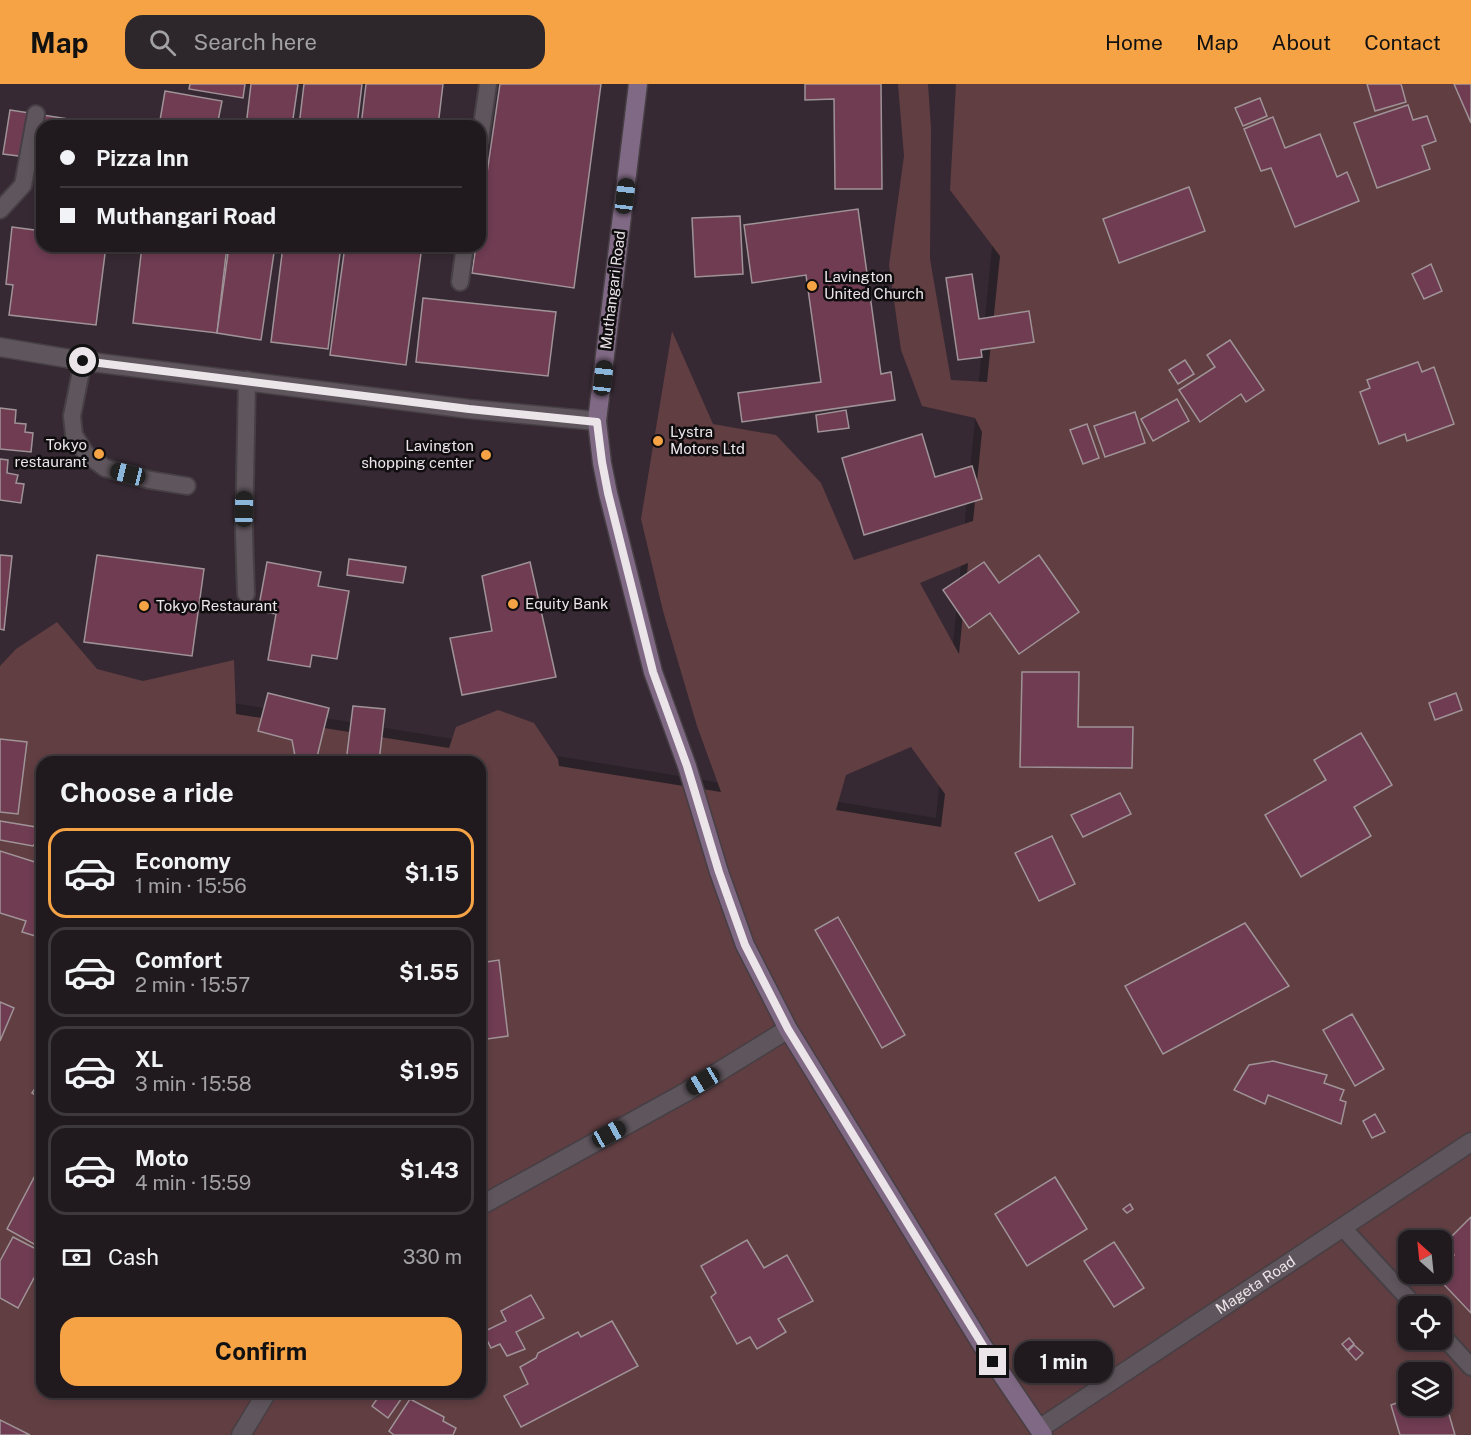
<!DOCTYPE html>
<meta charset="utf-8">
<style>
:root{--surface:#201a1e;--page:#2d272b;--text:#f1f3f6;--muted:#a2a1a4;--line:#3d383c;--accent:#f5a345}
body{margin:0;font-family:"Public Sans",sans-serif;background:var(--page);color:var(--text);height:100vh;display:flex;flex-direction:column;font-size:22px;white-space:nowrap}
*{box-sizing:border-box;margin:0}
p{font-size:20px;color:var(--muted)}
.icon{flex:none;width:33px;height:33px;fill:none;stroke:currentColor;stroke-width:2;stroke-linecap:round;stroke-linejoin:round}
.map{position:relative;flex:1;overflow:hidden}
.drawer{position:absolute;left:36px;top:672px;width:450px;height:642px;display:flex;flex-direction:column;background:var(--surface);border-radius:18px;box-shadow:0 3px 9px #0003,0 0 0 2px var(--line)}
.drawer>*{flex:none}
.top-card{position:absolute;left:36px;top:36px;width:450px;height:132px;border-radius:18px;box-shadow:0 3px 9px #0003,0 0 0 2px var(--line);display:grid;align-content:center;height:132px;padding:0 24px;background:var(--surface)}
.needle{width:39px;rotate:333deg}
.buttons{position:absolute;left:1398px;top:1146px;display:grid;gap:12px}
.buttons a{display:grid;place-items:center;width:54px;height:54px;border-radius:12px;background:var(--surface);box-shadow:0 3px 9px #0003,0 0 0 2px var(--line);font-size:30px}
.end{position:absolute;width:27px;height:27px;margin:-14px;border:8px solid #ebe5e9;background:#111;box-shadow:0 0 0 3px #111}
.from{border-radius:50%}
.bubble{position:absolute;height:42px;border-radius:18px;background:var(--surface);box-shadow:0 3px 9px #0003,0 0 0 2px var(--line);font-size:20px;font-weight:700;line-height:42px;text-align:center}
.car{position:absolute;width:18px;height:36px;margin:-18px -9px;border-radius:8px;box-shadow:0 0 4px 2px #0007;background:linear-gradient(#222 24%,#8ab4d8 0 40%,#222 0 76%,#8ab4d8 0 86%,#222 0)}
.top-card b{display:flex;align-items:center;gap:21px;height:57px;font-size:22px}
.top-card b+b{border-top:2px solid var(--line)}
.top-card i{width:15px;height:15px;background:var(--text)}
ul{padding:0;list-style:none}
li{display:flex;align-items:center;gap:18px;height:90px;margin:0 12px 9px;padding:0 12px;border:3px solid var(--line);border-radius:18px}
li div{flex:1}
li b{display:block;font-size:22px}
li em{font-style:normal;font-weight:700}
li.selected{border-color:var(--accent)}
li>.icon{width:54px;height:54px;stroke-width:1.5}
h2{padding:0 24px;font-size:27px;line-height:72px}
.pay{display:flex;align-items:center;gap:15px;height:66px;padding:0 24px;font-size:22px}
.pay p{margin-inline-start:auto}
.button{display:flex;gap:12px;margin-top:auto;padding:12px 24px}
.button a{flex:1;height:69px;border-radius:18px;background:var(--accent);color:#111;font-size:24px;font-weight:700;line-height:69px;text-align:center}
header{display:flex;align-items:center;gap:36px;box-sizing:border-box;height:84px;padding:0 30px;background:var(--accent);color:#111}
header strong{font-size:28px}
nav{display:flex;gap:33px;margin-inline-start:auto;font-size:21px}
.search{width:420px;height:54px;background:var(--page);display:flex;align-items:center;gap:15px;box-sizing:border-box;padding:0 21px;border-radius:18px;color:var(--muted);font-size:22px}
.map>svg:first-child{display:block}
.built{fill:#362933;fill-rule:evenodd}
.green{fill:#603e42;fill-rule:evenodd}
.building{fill:#6f3c52;stroke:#9f9397;stroke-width:1.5}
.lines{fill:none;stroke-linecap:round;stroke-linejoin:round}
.lane-casing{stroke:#463f44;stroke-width:20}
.street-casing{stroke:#463f44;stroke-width:21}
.secondary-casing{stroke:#463f44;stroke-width:21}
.lane{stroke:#5f565d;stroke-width:16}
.street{stroke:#5f565d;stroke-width:18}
.secondary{stroke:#806984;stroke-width:18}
.route{stroke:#ebe5e9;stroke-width:8}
.poi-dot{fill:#f5a345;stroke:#100d0f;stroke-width:2}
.labels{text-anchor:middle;stroke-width:5;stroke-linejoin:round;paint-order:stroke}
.poi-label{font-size:15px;fill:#ebe5e9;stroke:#100d0f;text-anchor:start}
.street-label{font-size:15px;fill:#ebe5e9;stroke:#100d0f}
</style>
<header>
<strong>Map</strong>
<div class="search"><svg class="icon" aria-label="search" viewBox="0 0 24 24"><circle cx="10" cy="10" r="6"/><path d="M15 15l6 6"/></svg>Search here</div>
<nav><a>Home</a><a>Map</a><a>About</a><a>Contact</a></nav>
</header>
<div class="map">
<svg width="1471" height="1351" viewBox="0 0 1471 1351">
<rect width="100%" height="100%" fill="#2a2228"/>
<!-- built -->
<path class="built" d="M0,0h1008l-72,734 -936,-153zM42,42h438v120h-438z"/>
<!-- green -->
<path class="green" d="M898,0h30l3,44 -1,131 21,121 36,2 13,-126 -50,-66 6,-106h515v1351h-1471v-769l16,-17 41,-27 40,47 46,12 91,-21 2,54 213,34 7,-21 42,-17 36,13 24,36 1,7 162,26 -24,-66 -34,-115 -22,-92 31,-188 41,93 63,11 45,48 33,77 119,-39 9,-89 -7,-14 -53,-12 -21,-56 -12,-85 15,-109zM968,479v1l-9,90 -39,-71zM911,663l34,47 -4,33 -105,-17 10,-35zM42,678h438v630h-438zM1408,1156h34v34h-34zM1408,1222h34v34h-34zM1408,1288h34v34h-34z"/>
<!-- building -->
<g class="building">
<polygon points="190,0 245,0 243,14 189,5"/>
<polygon points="251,0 298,0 292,42 246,42"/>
<polygon points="304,0 362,0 357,42 299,42"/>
<polygon points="366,0 443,0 438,42 361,42"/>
<polygon points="500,0 601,0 574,204 472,189 476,162 480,162 480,137"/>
<polygon points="805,0 881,0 882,105 835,105 834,15 805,16"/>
<polygon points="1367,0 1401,0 1406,18 1375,27"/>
<polygon points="1454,0 1471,0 1471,39"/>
<polygon points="165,7 222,17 217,42 159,42"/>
<polygon points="1260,14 1267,32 1243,42 1235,24"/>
<polygon points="1408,21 1413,36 1427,32 1436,57 1422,62 1430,85 1377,104 1354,39"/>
<polygon points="10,26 114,42 42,42 42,75 3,70"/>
<polygon points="1273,33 1285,64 1320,50 1337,93 1347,88 1359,117 1295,143 1271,84 1261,87 1244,45"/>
<polygon points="1189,103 1205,147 1119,179 1103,135"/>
<polygon points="858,125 881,290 891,288 895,316 742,338 738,309 821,298 806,191 752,199 744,141"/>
<polygon points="740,132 743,190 695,193 692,134"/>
<polygon points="12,143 42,147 42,162 106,162 96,241 9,231 13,201 6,200"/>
<polygon points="142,162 227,162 217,249 133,239"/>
<polygon points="229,162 275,162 261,256 217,249"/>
<polygon points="283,162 341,162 328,265 271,258"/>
<polygon points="345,162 422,162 406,281 330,271"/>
<polygon points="1431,180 1442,207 1424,215 1412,190"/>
<polygon points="972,190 979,235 1029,227 1034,258 981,266 982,273 958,276 946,194"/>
<polygon points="423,214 556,228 548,292 416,278"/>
<polygon points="1230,256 1264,306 1246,318 1241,310 1200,338 1179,306 1215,283 1207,271"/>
<polygon points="1185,276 1194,290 1178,300 1169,286"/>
<polygon points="1418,278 1422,288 1434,283 1454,340 1407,357 1405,350 1379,360 1360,308 1370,304 1367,296"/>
<polygon points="1177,315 1189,337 1153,357 1141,335"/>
<polygon points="0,324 16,326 15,339 26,340 25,348 33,349 31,368 0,365"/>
<polygon points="846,326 849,344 818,348 816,331"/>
<polygon points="1135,328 1145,359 1105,373 1094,342"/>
<polygon points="1087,340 1099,374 1083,380 1070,346"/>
<polygon points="922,350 935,393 972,382 982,415 864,451 842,374"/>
<polygon points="0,375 8,376 7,389 18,391 16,399 24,400 21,419 0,416"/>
<polygon points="0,471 12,472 4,546 0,545"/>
<polygon points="97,471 204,485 192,572 84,558"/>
<polygon points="1039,471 1079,528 1019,570 990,529 969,544 943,506 984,478 999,499"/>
<polygon points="349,475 406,483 403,499 347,491"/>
<polygon points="267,478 321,488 318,502 349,507 337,575 312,571 310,583 268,576 276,530 258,527"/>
<polygon points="530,478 556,593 462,611 450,554 492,547 482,492"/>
<polygon points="1022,588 1079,588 1078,643 1133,643 1132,684 1020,683"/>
<polygon points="268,609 329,624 316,677 295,672 292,656 258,647"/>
<polygon points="1456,609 1462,626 1435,636 1429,619"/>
<polygon points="353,622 385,625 379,678 346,678"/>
<polygon points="1361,649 1392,701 1354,723 1371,752 1301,793 1265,731 1326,696 1314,676"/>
<polygon points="0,655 27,658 18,730 0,728"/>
<polygon points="1120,709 1131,730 1083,753 1071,731"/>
<polygon points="0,737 42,744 42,752 33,762 0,756"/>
<polygon points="1052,752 1075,800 1039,817 1015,769"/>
<polygon points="40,761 42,762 42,854 22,848 26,837 0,829 0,767 35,778"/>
<polygon points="838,833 905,951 882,964 815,846"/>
<polygon points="1245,839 1289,902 1163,970 1125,902"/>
<polygon points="499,876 508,952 480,956 480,879"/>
<polygon points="0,918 14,924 0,957"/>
<polygon points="1352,930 1384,985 1355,1002 1323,946"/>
<polygon points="1273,977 1327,991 1324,999 1344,1006 1340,1016 1346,1018 1341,1040 1268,1011 1265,1020 1234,1006 1249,981"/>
<polygon points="42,994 42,1015 32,1009"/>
<polygon points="1375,1030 1385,1048 1372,1054 1363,1037"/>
<polygon points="38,1086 42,1088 41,1164 7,1145"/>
<polygon points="1055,1093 1087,1145 1027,1182 995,1130"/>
<polygon points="1130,1120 1133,1125 1127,1129 1123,1125"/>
<polygon points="1471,1133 1471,1229 1434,1190 1442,1190 1442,1183 1454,1171 1444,1160"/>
<polygon points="13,1153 42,1168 42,1179 18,1224 0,1214 0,1177"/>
<polygon points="747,1156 764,1184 787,1171 813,1217 778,1235 786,1248 757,1265 750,1253 737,1260 711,1213 716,1209 701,1182"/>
<polygon points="1114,1158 1144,1204 1114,1223 1084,1177"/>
<polygon points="531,1211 544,1234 516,1248 525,1265 507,1272 500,1260 491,1264 483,1248 506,1237 501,1227"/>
<polygon points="612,1237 638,1282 521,1343 504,1312 528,1300 520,1283 536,1274 538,1269 578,1248 581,1253"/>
<polygon points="1349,1254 1354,1260 1347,1266 1342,1260"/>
<polygon points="1354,1261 1363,1269 1356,1276 1348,1267"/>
<polygon points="1442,1306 1455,1351 1400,1351 1391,1321 1408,1315 1408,1322 1442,1322"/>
<polygon points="382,1308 406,1308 388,1334 372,1322"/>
<polygon points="410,1315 444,1333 443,1337 456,1344 453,1351 394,1351 389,1347"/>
<polygon points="0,1336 30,1351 0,1351"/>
</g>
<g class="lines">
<defs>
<g id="lane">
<polyline points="480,55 488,0"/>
<polyline points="0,126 23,101 36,30"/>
<polyline points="460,198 465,162"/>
<polyline points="83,277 72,332 74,351 86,370 105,384 150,396 187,402"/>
<polyline points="246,510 244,449 247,296"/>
<polyline points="1343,1144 1415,1222"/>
<polyline points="1442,1251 1471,1283"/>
</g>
<g id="street">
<polyline points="0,263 83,277 469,325 597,337"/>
<polyline points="480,1122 686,1008 788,945"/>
<path id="s1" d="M1039,1345l432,-287"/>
<polyline points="241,1351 267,1308"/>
</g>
<polyline id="secondary" points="638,0 597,337 602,379 608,409 653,588 687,682 719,788 745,861 788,945 982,1261 1043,1351"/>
</defs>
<!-- lane casing -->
<use href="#lane" class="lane-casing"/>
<!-- street casing -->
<use href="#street" class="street-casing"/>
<!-- secondary casing -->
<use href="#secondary" class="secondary-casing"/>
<!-- lane -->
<use href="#lane" class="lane"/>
<!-- street -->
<use href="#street" class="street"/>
<!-- secondary -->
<use href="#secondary" class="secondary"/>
</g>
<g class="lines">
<!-- route -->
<polyline class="route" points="83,277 469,325 597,338 602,378 608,409 653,588 687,682 719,788 745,861 788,945 993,1278"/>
</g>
<!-- markers -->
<g class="poi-dot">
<circle cx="812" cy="202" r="6"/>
<circle cx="658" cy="357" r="6"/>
<circle cx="99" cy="370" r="6"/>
<circle cx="486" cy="371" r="6"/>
<circle cx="513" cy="520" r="6"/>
<circle cx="144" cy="522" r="6"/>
</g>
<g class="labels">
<!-- poi labels -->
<g class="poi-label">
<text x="824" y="198">Lavington<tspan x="824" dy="17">United Church</tspan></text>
<text x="670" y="353">Lystra<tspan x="670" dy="17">Motors Ltd</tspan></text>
<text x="87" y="366" text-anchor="end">Tokyo<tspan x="87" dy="17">restaurant</tspan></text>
<text x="474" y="367" text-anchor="end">Lavington<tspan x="474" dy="17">shopping center</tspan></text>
<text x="525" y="525">Equity Bank</text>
<text x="156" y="527">Tokyo Restaurant</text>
</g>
<!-- street labels -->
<g class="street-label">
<text transform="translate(613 206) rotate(-83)" y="5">Muthangari Road</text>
<text dy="5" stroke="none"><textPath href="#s1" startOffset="260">Mageta Road</textPath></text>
</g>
</g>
</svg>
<div class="buttons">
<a><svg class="needle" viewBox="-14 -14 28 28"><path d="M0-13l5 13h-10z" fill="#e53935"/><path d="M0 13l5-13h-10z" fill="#a2a1a4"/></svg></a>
<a><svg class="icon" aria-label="locate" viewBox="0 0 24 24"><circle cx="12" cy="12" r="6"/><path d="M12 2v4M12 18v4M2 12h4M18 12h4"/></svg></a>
<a><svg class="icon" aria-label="layers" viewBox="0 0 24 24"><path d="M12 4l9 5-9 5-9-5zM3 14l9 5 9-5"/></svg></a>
</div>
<i class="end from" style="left:83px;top:277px"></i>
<i class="end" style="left:993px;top:1278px"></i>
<div class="bubble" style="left:1014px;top:1257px;width:99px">1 min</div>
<i class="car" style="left:625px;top:112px;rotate:7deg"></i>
<i class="car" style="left:603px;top:294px;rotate:7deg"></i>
<i class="car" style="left:128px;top:390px;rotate:284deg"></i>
<i class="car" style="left:244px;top:425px;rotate:1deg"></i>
<i class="car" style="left:703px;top:997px;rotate:239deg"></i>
<i class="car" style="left:609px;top:1050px;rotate:61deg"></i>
<div class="top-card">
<b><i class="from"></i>Pizza Inn</b>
<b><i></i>Muthangari Road</b>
</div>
<section class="drawer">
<h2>Choose a ride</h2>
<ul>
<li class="selected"><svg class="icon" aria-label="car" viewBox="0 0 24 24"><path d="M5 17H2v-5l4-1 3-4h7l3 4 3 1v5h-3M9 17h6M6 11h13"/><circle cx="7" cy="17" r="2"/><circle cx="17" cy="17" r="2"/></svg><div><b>Economy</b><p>1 min · 15:56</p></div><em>$1.15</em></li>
<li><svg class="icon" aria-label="car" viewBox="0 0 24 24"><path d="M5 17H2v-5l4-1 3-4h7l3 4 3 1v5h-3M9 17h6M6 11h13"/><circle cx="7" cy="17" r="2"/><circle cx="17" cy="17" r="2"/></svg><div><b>Comfort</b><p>2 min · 15:57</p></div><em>$1.55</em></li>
<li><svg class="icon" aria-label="car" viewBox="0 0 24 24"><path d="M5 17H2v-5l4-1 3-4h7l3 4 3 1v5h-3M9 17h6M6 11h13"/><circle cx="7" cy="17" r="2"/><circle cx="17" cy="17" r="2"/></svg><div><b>XL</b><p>3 min · 15:58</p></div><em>$1.95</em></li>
<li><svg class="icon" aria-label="car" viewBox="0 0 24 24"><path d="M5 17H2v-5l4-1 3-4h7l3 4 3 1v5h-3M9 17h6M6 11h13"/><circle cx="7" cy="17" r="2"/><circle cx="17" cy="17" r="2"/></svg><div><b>Moto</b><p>4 min · 15:59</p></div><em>$1.43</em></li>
</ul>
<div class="pay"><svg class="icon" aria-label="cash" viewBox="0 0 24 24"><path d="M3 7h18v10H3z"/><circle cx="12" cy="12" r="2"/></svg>Cash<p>330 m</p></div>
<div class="button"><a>Confirm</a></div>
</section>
</div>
